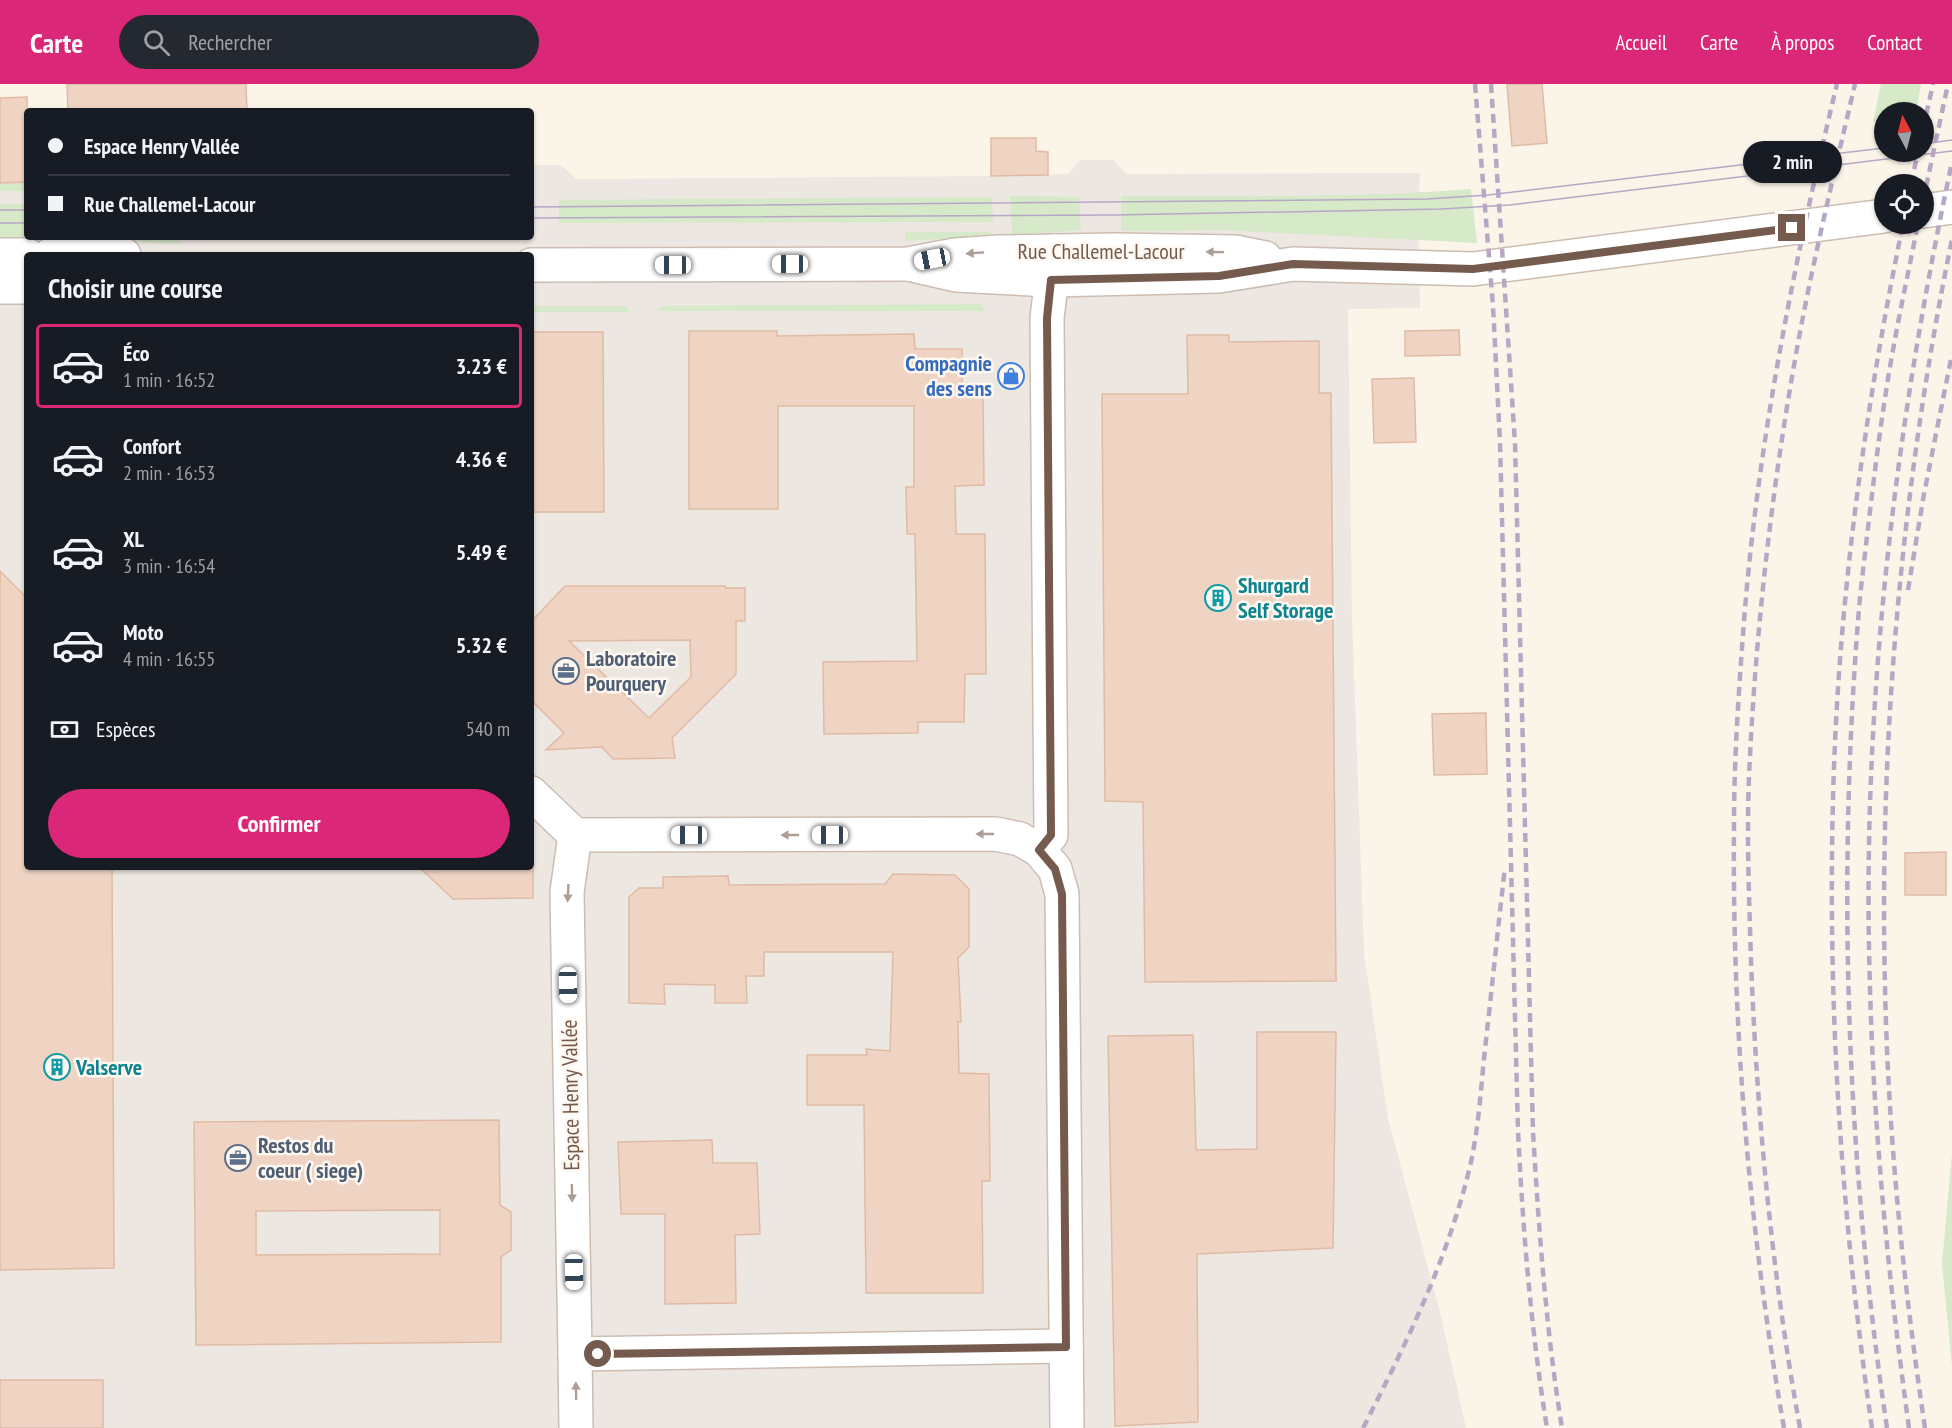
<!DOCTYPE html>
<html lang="fr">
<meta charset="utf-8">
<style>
:root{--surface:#171b24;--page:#242831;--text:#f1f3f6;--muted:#9ea1a6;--line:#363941;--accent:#db2777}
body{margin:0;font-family:"PT Sans Narrow",sans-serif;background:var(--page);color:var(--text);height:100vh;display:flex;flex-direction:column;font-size:22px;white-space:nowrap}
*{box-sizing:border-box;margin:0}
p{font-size:20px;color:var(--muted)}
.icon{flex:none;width:33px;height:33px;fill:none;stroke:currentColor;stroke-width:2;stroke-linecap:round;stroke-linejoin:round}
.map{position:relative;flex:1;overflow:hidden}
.drawer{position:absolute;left:24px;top:168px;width:510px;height:618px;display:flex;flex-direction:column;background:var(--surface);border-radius:6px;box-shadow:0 2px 4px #0004}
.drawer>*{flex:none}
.top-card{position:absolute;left:24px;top:24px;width:510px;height:132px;border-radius:6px;box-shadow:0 2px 4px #0004;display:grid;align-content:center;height:132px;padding:0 24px;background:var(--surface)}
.needle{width:39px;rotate:353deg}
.controls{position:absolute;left:1874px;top:18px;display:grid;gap:12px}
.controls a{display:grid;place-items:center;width:60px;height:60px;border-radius:50%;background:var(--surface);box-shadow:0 2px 4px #0004;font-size:30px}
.end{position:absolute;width:27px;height:27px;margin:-14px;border:8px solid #755b4e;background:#fff;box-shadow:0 0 0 3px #fff}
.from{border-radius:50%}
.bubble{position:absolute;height:42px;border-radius:21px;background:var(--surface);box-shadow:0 2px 4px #0004;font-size:20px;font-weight:700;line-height:42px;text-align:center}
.car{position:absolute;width:18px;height:36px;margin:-18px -9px;border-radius:8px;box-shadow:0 0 4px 2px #0007;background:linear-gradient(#fff 24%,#345 0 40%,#fff 0 76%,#345 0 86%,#fff 0)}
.top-card b{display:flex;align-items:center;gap:21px;height:57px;font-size:22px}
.top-card b+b{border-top:2px solid var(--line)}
.top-card i{width:15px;height:15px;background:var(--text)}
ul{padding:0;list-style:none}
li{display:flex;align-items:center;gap:18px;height:84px;margin:0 12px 9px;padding:0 12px;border:3px solid transparent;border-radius:6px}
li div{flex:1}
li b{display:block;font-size:22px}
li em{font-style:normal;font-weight:700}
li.current{border-color:var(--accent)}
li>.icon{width:54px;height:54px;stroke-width:1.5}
h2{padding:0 24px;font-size:27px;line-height:72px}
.pay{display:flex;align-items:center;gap:15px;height:66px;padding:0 24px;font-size:22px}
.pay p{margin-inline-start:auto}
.cta{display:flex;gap:12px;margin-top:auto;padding:12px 24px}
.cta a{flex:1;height:69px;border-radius:36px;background:var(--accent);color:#fff;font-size:24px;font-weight:700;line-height:69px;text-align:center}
header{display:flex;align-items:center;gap:36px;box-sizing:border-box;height:84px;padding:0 30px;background:var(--accent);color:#fff}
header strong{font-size:28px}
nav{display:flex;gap:33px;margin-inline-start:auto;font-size:21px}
.search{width:420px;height:54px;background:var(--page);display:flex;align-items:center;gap:15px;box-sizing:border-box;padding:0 21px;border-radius:33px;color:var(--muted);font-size:22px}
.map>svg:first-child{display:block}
.industrial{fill:#ede7e2;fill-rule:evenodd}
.green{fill:#d6e9c8}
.building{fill:#efd4c3;stroke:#e1baa4;stroke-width:1.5;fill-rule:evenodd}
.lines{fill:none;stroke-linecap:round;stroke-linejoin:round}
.minor-casing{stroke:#cdbcb0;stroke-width:36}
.minor{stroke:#fff;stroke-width:33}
.tram{stroke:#b7a7c5;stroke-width:1.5}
.rail{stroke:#b7a7c5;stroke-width:4.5;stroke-dasharray:9 6;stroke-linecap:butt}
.oneway{fill:#ac9d95}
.route{stroke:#755b4e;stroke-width:8}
.labels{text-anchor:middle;stroke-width:5;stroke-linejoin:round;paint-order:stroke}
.street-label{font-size:22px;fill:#755b4e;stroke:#fef8f0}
.shop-label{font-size:22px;font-weight:bold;fill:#366cbe;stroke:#fef8f0;text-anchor:end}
.culture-label{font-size:22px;font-weight:bold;fill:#0d838f;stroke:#fef8f0;text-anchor:start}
.service-label{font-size:22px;font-weight:bold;fill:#4e5e75;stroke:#fef8f0;text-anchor:start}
</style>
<header>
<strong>Carte</strong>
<div class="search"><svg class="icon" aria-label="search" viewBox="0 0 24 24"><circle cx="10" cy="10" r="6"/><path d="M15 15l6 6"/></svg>Rechercher</div>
<nav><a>Accueil</a><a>Carte</a><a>À propos</a><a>Contact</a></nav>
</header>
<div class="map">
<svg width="1952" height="1344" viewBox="0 0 1952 1344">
<rect width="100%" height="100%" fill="#fbf4e9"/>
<!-- industrial -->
<path class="industrial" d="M1080,76h34l12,14 294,-1 -2,44 2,91 -72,1 4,308 12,336 24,166 52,193 26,116h-1466v-1245l27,-1v55h504v-72h30l15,14 415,-3 77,-2zM27,171h504v612h-504z"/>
<!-- green -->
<g class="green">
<polygon points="1881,0 1921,0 1916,28 1884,28 1884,37 1873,38"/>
<rect x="0" y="99" width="27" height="8"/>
<path d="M1471,105l6,54 -254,-13 -102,1v-35c116,0 234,2 350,-7z"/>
<polygon points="1010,112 1079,113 1081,146 1012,151"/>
<polygon points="992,113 993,138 559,139 559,116"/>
<polygon points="0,120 27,120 27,153 180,153 180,160 63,153 0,153"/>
<polygon points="905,148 991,148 991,152 905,157"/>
<polygon points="980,220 986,227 657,227 662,222"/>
<polygon points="531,222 626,222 630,228 531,228"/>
<polygon points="1952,1069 1952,1282 1942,1180"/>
</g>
<!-- building -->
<g class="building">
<polygon points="67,0 246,0 247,27 68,27"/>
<polygon points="1507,0 1542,0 1547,59 1512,62"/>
<polygon points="27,13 27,98 0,99 0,14"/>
<polygon points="991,54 1036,54 1036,67 1048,68 1048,91 991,92"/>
<polygon points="1459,246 1460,271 1405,272 1405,247"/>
<polygon points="689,247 777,247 777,252 914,250 915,265 962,265 962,310 983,312 984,401 955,402 956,450 985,450 986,590 965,590 964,638 918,638 918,649 824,650 823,578 917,577 915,450 907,450 906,403 914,403 914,322 778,322 778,425 689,425"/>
<polygon points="531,248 603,248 604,428 531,428"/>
<polygon points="1187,251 1229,251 1229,258 1319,257 1319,309 1331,309 1336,897 1145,898 1143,718 1105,717 1102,310 1188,310"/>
<polygon points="1414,294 1416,358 1374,359 1372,295"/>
<polygon points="0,487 27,514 27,783 112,783 114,1184 0,1186"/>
<path d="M565,502h160l1,2h19v33h-9v53l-64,64 3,20 -62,1 -11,-12 -56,3 18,-17 -33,-33v-78zM690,556l1,37 -42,41 -80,-77z"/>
<polygon points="1486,629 1487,690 1434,691 1432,630"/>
<polygon points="1946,768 1946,811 1905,811 1905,769"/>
<polygon points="419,783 533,783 533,814 453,815"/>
<polygon points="893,790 955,791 969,805 969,863 958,874 961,938 958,938 959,989 989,990 990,1097 982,1097 983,1209 866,1209 864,1021 807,1021 807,971 867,971 866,965 890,967 893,868 764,868 764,892 746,892 747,919 715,919 715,901 664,900 665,920 629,919 629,813 639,804 663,804 663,793 728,792 729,801 885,800"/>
<polygon points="1257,948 1336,948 1333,1164 1197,1170 1198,1338 1115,1342 1108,952 1193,951 1196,1066 1257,1065"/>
<path d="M499,1036l1,85 11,7v38l-10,7v85l-305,3 -2,-223zM440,1126v44l-184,1v-44z"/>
<polygon points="712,1056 713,1079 757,1079 760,1150 735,1151 736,1219 665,1220 665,1130 621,1130 618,1058"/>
<rect x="0" y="1296" width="103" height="48"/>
</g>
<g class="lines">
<defs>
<g id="minor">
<polyline points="1923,127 1952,123"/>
<polyline points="1055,167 1047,234 1051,751 1039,766 1055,785 1062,810 1067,1344"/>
<polyline points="0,171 27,171"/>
<polyline points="50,171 124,171"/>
<polyline points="908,180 956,191 1051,196 1219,192 1293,180 1473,185 1884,132"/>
<polyline points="531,181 908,180 955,171 1000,168 1115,166 1235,168 1265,174"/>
<polyline points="0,203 27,203"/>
<polyline points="531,709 575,751 996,750 1020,755 1039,766"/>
<polyline points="575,751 567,808 575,1270 1066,1262"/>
<polyline points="575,1270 576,1344"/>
</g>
</defs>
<!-- minor casing -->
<use href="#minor" class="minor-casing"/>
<!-- minor -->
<use href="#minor" class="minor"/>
<!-- tram -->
<g class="tram">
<polyline points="1923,60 1952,56"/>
<polyline points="531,123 1427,115 1488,111 1884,64"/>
<polyline points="0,126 27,126"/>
<polyline points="531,134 1114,131 1441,125 1510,121 1952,67"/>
<polyline points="0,139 27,139"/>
</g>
<!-- rail -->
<g class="rail">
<path d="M1475,0l18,222 7,136 18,689c5,100 13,199 29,297"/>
<path d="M1491,0l24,359 18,689c6,99 13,198 29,296"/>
<polyline points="1923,45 1933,0"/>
<polyline points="1911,100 1918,68"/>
<polyline points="1923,117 1948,0"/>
<polyline points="1908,506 1924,410 1952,270"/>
<path d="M1363,1344c44,-86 86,-171 108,-266 8,-37 10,-76 14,-113 7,-61 13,-122 20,-182"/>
<path d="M1784,1344c-35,-199 -52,-402 -50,-603 0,-68 5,-137 10,-204 14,-180 51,-363 93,-537"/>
<path d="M1800,1344c-28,-154 -43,-311 -49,-467 -2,-68 -5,-137 -1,-205 7,-138 23,-276 48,-413 16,-87 37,-173 57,-259"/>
<path d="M1872,1344c-33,-227 -47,-456 -37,-686 8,-174 33,-348 68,-518"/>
<path d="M1887,1344c-40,-267 -50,-538 -29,-807 2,-29 6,-57 9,-85 7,-59 14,-117 24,-175 8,-46 18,-92 27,-137"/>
<path d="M1909,1344c-20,-146 -35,-292 -39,-440 -9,-277 24,-555 82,-826"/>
<path d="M1925,1344c-22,-147 -37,-294 -40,-442 -6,-250 17,-503 67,-747"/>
</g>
</g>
<!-- one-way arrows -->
<defs><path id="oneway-solid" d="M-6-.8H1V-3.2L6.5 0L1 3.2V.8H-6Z" transform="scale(1.5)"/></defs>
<g class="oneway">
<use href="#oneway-solid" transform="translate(1215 168) rotate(-179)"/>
<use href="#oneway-solid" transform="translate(975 169) rotate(176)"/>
<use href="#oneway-solid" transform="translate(985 750) rotate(180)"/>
<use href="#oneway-solid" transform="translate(790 751) rotate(-180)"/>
<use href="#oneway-solid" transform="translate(568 809) rotate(93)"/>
<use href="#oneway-solid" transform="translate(572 1109) rotate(89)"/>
<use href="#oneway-solid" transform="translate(576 1307) rotate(-91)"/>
</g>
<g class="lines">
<!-- route -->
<polyline class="route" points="598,1270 1066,1263 1062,810 1055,785 1039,766 1051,751 1047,234 1051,196 1219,192 1293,180 1473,185 1792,144"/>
</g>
<!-- icons -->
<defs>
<symbol id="shop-ring" viewBox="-11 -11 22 22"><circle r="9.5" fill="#fef8f0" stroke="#3f7fe0" stroke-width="1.5"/><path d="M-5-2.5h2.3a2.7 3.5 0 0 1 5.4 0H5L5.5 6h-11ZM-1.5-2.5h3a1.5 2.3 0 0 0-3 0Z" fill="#3f7fe0"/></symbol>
<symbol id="building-ring" viewBox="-11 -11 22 22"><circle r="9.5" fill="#fef8f0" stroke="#0f9aa8" stroke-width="1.5"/><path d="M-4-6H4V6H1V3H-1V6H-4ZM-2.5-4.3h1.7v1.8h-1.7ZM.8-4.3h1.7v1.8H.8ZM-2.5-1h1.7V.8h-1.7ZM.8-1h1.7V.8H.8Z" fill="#0f9aa8"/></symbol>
<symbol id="office-ring" viewBox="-11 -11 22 22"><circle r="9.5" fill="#fef8f0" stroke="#5c6f8a" stroke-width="1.5"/><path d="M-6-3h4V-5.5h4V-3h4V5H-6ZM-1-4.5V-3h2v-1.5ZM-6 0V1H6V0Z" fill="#5c6f8a"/></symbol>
</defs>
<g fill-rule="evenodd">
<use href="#shop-ring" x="996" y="277" width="30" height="30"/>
<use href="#building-ring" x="1203" y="499" width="30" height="30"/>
<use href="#office-ring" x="551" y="572" width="30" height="30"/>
<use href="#building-ring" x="42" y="968" width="30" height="30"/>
<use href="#office-ring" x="223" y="1059" width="30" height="30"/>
</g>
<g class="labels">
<!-- street labels -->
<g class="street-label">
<text x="1101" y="175">Rue Challemel-Lacour</text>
<text transform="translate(570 1011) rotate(-91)" y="8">Espace Henry Vallée</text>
</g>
<!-- shop labels -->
<g class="shop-label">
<text x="992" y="287">Compagnie<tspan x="992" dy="25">des sens</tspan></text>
</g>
<!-- culture labels -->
<g class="culture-label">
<text x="1238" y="509">Shurgard<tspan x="1238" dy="25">Self Storage</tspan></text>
<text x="76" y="991">Valserve</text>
</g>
<!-- service labels -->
<g class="service-label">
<text x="586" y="582">Laboratoire<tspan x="586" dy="25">Pourquery</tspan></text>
<text x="258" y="1069">Restos du<tspan x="258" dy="25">coeur ( siege)</tspan></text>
</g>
</g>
</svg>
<div class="controls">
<a><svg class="needle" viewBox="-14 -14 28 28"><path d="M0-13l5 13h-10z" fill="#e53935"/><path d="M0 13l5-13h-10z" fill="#9ea1a6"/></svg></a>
<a><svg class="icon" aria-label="locate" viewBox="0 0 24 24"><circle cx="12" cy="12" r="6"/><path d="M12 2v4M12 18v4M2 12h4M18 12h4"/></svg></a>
</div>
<i class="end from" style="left:598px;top:1270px"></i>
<i class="end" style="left:1792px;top:144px"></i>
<div class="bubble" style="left:1743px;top:57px;width:99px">2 min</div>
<i class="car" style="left:932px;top:175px;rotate:259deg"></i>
<i class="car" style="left:790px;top:180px;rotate:270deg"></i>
<i class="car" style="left:673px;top:181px;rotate:270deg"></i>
<i class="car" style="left:689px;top:751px;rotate:270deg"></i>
<i class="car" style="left:830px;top:751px;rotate:270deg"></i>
<i class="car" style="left:568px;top:901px;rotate:179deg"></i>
<i class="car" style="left:574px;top:1188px;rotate:179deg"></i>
<div class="top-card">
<b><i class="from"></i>Espace Henry Vallée</b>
<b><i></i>Rue Challemel-Lacour</b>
</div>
<section class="drawer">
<h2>Choisir une course</h2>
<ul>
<li class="current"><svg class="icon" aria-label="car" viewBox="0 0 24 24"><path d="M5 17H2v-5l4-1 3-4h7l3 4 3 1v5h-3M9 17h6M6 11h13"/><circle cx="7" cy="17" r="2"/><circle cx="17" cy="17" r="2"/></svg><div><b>Éco</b><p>1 min · 16:52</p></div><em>3.23 €</em></li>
<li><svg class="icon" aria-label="car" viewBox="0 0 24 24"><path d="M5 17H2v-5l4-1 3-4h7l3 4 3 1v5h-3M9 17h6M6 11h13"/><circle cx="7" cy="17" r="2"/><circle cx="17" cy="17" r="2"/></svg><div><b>Confort</b><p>2 min · 16:53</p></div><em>4.36 €</em></li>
<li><svg class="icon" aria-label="car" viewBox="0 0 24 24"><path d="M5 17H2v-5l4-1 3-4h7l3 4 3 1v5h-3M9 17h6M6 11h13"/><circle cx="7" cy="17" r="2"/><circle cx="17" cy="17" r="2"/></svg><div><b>XL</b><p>3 min · 16:54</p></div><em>5.49 €</em></li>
<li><svg class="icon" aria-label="car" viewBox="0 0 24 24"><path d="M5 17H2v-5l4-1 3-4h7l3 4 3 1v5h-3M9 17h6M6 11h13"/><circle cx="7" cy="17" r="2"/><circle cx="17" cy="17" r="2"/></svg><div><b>Moto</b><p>4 min · 16:55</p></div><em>5.32 €</em></li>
</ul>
<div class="pay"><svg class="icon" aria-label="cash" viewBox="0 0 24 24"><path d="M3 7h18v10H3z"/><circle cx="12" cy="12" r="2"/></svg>Espèces<p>540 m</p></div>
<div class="cta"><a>Confirmer</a></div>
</section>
</div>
